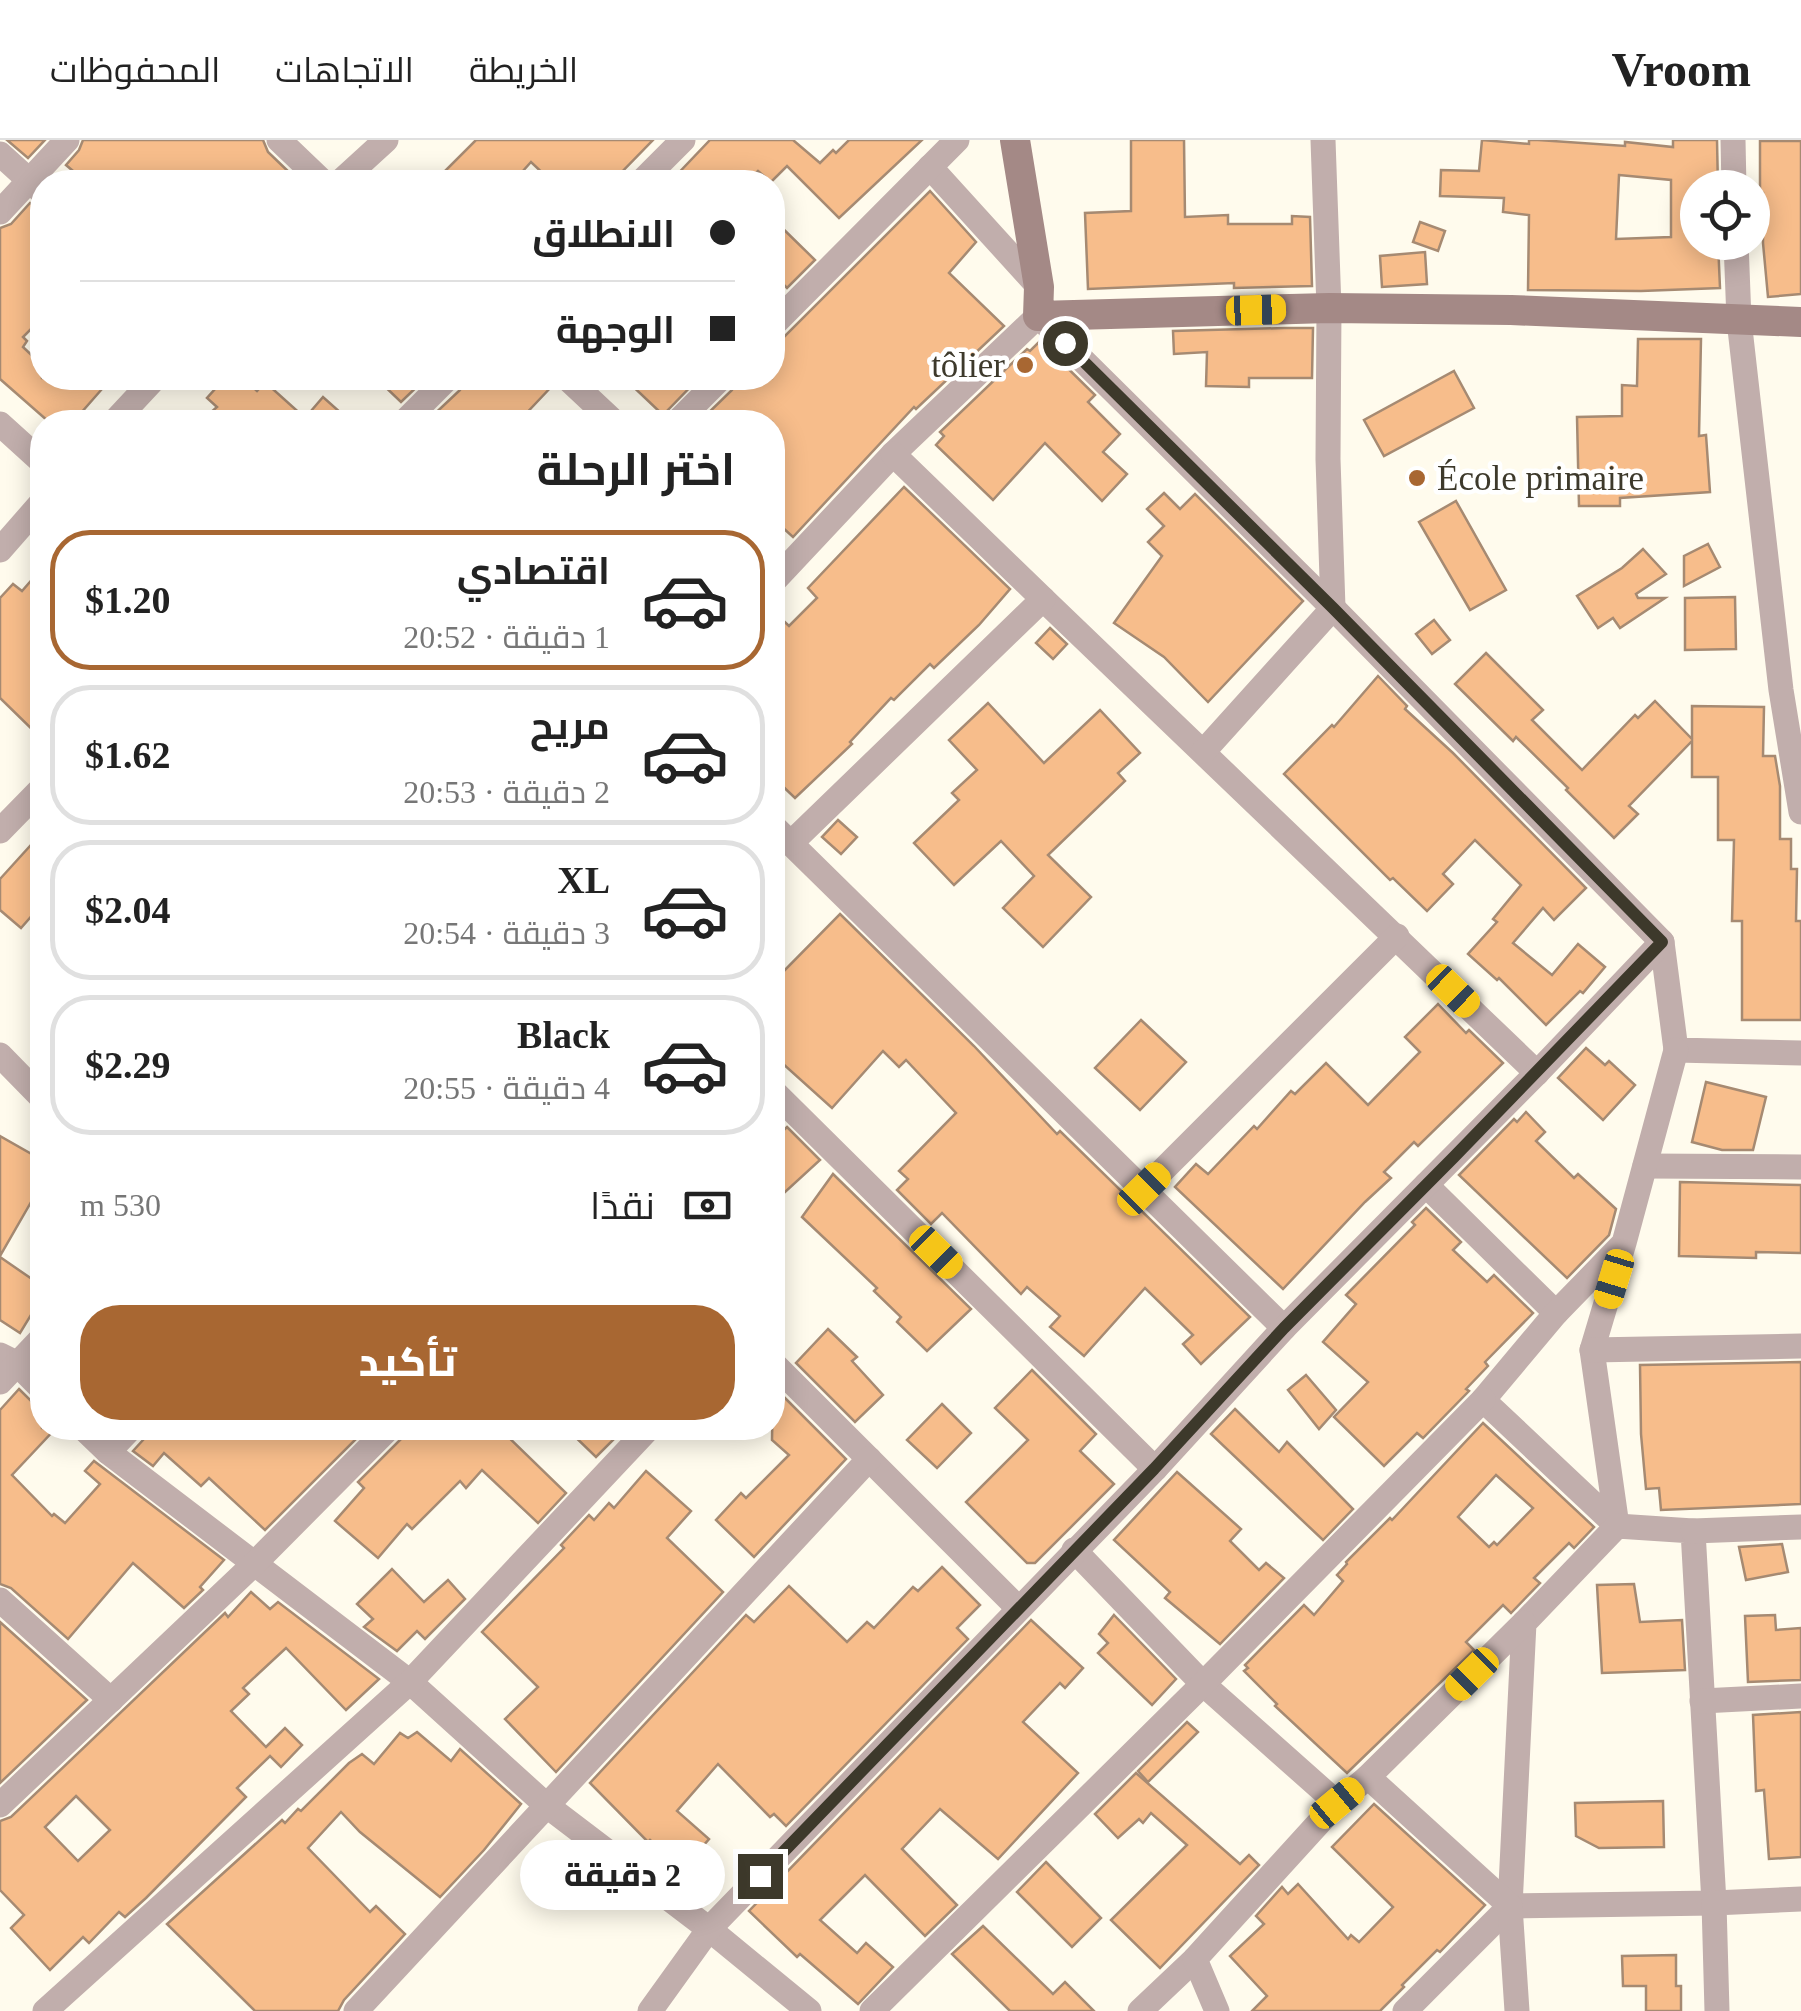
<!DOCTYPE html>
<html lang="ar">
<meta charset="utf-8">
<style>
:root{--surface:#fff;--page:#f6f6f6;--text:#222;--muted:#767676;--line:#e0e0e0;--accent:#a86732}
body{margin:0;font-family:"Times New Roman",Cairo,serif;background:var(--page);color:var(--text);direction:rtl;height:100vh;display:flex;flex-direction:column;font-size:38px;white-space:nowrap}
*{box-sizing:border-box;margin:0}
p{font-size:32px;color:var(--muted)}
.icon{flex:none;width:55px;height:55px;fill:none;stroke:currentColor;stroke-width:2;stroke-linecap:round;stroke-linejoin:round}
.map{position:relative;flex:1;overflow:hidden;direction:ltr}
.drawer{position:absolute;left:30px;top:270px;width:755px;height:1030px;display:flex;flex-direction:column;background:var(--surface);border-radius:40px;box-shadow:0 5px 25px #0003;direction:rtl}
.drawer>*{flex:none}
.top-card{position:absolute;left:30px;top:30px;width:755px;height:220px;border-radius:40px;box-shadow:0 5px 25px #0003;direction:rtl;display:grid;align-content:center;height:220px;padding:0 50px;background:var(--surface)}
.tools{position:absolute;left:1680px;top:30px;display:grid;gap:20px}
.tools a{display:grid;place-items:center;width:90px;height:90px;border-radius:50%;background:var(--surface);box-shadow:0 5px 25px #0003;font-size:50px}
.end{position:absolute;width:45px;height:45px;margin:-22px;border:12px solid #3d392b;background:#fff;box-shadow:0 0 0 5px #fff}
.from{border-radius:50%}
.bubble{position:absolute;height:70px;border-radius:35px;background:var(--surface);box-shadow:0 5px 25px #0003;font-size:32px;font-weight:800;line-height:70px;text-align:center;direction:rtl}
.car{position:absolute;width:30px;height:60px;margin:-30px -15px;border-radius:12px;box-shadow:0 0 8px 2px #0007;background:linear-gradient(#f5c518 24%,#345 0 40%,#f5c518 0 76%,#345 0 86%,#f5c518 0)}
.top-card b{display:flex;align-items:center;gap:35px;height:95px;font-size:38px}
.top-card b+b{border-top:2px solid var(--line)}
.top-card i{width:25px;height:25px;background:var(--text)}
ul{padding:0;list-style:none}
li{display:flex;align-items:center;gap:30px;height:140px;margin:0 20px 15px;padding:0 30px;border:5px solid var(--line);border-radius:40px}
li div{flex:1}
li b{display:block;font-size:38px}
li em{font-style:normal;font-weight:800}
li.current{border-color:var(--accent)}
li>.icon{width:90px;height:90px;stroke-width:1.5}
h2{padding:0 50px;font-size:45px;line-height:120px}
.pay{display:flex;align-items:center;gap:25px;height:110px;padding:0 50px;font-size:38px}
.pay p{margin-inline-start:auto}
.button{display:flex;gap:20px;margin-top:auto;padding:20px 50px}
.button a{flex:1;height:115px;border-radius:40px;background:var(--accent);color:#fff;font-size:40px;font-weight:800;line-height:115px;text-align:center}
header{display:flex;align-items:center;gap:60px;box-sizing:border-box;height:140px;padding:0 50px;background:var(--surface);border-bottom:2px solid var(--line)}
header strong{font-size:48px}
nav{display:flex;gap:55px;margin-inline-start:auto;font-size:35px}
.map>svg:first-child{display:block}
.building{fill:#f7bd8b;stroke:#a68a72;stroke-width:2.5;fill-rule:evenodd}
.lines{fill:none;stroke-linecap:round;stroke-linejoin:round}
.street{stroke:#c1aeac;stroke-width:25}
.secondary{stroke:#a48986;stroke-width:30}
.route{stroke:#3d392b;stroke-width:12}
.poi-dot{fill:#a86732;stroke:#fff;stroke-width:4}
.labels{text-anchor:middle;stroke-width:9;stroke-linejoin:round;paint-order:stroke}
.poi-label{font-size:35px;fill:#3d392b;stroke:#fff;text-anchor:end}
</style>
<header>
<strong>Vroom</strong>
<nav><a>الخريطة</a><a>الاتجاهات</a><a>المحفوظات</a></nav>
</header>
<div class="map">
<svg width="1801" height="1871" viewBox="0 0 1801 1871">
<rect width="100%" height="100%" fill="#fffbed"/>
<!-- building -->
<g class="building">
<polygon points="7,0 45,0 28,18"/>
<polygon points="83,0 263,0 268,12 293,36 286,42 86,42 66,25 79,10"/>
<polygon points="476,0 653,0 612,42 552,42 531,22 513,42 434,42"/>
<polygon points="710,0 793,0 820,23 833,10 836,13 849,0 922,0 839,78 787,26 771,42 758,31 747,42 670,42"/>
<polygon points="1131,0 1184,0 1185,77 1228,75 1228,84 1292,84 1292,76 1310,77 1312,146 1234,148 1234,143 1088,149 1085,73 1131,71"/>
<path d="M1482,0l47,4v-4h9l87,6v-4l48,5v-7h44l1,48h-20v54h20l2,46 -79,3 -113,-1 1,-75 -26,-3 1,-14 -64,-2 1,-26 38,1zM1619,35l52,5v57l-55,2z"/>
<polygon points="1760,1 1801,1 1801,154 1768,157 1763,103 1763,53 1760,53"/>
<polygon points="930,51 976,102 949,133 1004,186 916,269 914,267 793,397 772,378 772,282 699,282 732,250 737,238 772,238 772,203 784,197"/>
<polygon points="30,63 42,68 42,178 23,197 27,201 23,207 42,225 42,238 89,238 102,249 73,282 49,282 0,239 0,88 11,84"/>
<polygon points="772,78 815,120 787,148 772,133"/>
<polygon points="1420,82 1445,91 1438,111 1413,102"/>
<polygon points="1425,112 1427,144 1382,147 1380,116"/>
<polygon points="1284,188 1313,188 1312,238 1249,238 1249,247 1206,246 1207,212 1174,214 1173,191"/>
<polygon points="1638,199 1701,199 1699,296 1706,295 1710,352 1620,358 1620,366 1579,366 1577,277 1622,276 1622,245 1637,246"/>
<polygon points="1040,201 1095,255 1088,262 1120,294 1103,312 1127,334 1102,361 1045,303 993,360 936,305 944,296 940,292 1027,209 1030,211"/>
<polygon points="1454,231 1474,268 1384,316 1364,280"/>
<polygon points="225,238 243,238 257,251 265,242 305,278 323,257 351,282 200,282 217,267 207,258"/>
<polygon points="376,238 426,238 401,262"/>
<polygon points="464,238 551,238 553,245 518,282 426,282 460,250"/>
<polygon points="624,238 699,238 663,275"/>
<polygon points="904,347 1010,449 979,485 934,528 930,524 894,560 891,558 850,602 852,604 795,658 772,636 772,470 789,486 817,458 808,448"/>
<polygon points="1164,353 1180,369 1195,354 1303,461 1208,562 1164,517 1114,483 1162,416 1148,402 1164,386 1147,369"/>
<polygon points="1456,361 1506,450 1470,470 1419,382"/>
<polygon points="1708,404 1720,427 1684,446 1684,416"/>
<polygon points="1643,409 1666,434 1636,454 1638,458 1665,458 1620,488 1613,478 1598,488 1577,456 1622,428"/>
<polygon points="42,428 42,599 0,558 0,458 13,444 22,451"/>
<polygon points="1735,457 1736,509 1685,510 1685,458"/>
<polygon points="1434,480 1450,500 1432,514 1416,494"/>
<polygon points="1050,488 1067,504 1053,519 1036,503"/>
<polygon points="1486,513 1543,570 1532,580 1582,630 1635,575 1638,578 1655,561 1692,599 1692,566 1764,567 1763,616 1775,616 1780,646 1780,699 1791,699 1791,729 1797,729 1796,781 1801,781 1801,880 1742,880 1742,781 1732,781 1734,700 1718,700 1718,637 1692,637 1692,601 1629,666 1638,674 1614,698 1566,650 1568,648 1516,597 1513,601 1455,544"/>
<polygon points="1378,536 1407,566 1405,569 1453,613 1586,748 1554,780 1543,768 1513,803 1552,835 1578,804 1605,827 1583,853 1580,851 1546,885 1499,838 1497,840 1468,814 1497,782 1493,779 1521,745 1475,700 1443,734 1453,744 1427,771 1393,738 1390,740 1284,634 1332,585 1334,587"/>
<polygon points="988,563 1044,623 1100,570 1140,613 1118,633 1125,641 1048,715 1091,757 1043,807 1003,768 1034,736 1001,701 954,745 914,703 959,660 952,653 977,630 949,600"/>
<polygon points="838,680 857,697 841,714 822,697"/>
<polygon points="30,706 42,717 42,764 21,788 0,770 0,739"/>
<polygon points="840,774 974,906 1057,994 1060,991 1250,1177 1201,1224 1183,1204 1193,1195 1145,1148 1084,1216 1050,1187 1060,1176 1027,1147 1021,1154 942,1073 931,1084 897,1050 908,1039 899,1031 956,973 906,920 899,927 883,911 832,968 772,914 772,824 782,833"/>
<polygon points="1438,864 1466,893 1469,890 1503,923 1418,1006 1414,1002 1384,1032 1391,1038 1365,1062 1283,1149 1175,1047 1196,1024 1208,1034 1254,986 1257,989 1291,951 1295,954 1326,923 1368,965 1420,912 1405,897"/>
<polygon points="1141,880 1186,922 1140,970 1095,928"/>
<polygon points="1586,908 1605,925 1609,921 1635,945 1603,980 1558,938"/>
<polygon points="1706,942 1766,957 1753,1010 1722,1010 1692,1002"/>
<polygon points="1526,972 1545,992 1536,1001 1574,1038 1578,1034 1616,1069 1609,1095 1567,1138 1459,1035 1514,979 1517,982"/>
<polygon points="787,987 820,1020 772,1064 772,1001"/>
<polygon points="0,996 42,1020 42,1043 0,1116"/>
<polygon points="833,1034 971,1169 927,1211 897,1182 901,1177 874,1151 877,1148 802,1077"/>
<polygon points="1680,1042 1801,1045 1801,1113 1756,1112 1756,1118 1679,1116"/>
<polygon points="1426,1068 1461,1102 1453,1110 1487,1142 1494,1135 1533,1173 1485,1222 1488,1226 1466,1249 1469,1251 1423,1298 1417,1293 1384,1326 1334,1277 1368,1242 1323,1202 1356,1164 1346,1155 1415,1085 1412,1082"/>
<polygon points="0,1117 42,1146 42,1157 20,1193 0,1180"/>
<polygon points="828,1189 857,1217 852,1221 883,1255 855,1282 796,1223"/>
<polygon points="1801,1222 1801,1364 1661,1370 1659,1348 1646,1349 1641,1294 1640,1225"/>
<polygon points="1032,1230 1096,1294 1080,1311 1114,1344 1035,1423 1027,1423 966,1362 1028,1300 995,1268"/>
<polygon points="1306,1235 1336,1270 1319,1289 1288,1250"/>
<polygon points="773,1246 846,1319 754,1417 716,1380 741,1353 746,1358 789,1315 772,1300"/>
<polygon points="19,1249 31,1261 42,1265 42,1288 56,1288 12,1335 52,1376 54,1374 65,1383 100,1344 85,1331 94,1321 224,1420 200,1447 203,1450 184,1468 133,1423 68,1499 11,1448 0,1444 0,1270"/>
<polygon points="942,1264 971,1293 937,1328 907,1300"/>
<polygon points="1235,1269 1279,1312 1287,1302 1353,1369 1323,1400 1211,1294"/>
<path d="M1483,1283l111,104 -20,21 -5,-5 -35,35 6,5 -29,30 -8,-8 -37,37 8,8 -127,123 -72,-67 2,-2 -33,-33 4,-3 -3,-3 59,-60 10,10 29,-34 -6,-6 10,-11 -1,-2 44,-44 2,2zM1496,1335l37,33 -36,37 -3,-3 -5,5 -31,-30z"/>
<polygon points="154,1288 367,1288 265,1390 209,1338 201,1346 164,1313 153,1326 133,1311"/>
<polygon points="405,1288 499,1288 566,1353 538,1383 482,1330 466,1348 460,1341 412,1389 407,1384 378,1418 335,1381 364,1348 358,1342 401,1299"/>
<polygon points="566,1288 625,1288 596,1317"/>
<polygon points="646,1331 691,1371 667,1398 723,1452 556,1632 505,1579 538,1547 482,1492 564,1408 561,1405 589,1375 594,1380 609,1363 614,1368"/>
<polygon points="1177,1332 1241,1389 1230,1401 1259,1430 1266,1423 1284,1438 1220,1504 1165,1458 1170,1452 1114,1400"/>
<polygon points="1782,1404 1788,1432 1746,1440 1739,1407"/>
<polygon points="942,1427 980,1465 957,1488 968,1499 786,1686 774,1674 770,1677 718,1624 677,1671 709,1699 683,1729 650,1700 648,1702 590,1643 746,1475 754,1482 789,1446 847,1502 867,1482 874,1488 913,1447 918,1451"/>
<polygon points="392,1429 424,1462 448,1440 465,1459 425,1499 417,1491 397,1511 364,1487 373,1479 357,1464"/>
<polygon points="1634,1444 1640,1482 1682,1480 1685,1530 1602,1533 1597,1445"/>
<path d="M251,1452l19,17 8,-7 101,77 -33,31 -60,-62 -43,40 6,6 -18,17 35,36 19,-19 17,17 -21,22 -11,-11 -33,32 9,9 -100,101 -21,19 -6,-5 -30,31 -6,-6 -33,33 -39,-42 13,-13 -24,-25v-69l11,-4 214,-204 3,4zM76,1656l34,34 -32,31 -33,-34z"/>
<polygon points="1114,1475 1176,1539 1152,1565 1098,1513 1108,1503 1099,1494"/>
<polygon points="1775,1475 1776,1490 1801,1488 1801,1540 1748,1542 1745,1476"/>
<polygon points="1031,1480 1083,1528 1065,1548 1060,1543 1023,1582 1078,1633 998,1719 940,1669 902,1709 957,1765 925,1796 865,1735 820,1780 857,1813 866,1803 893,1827 858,1864 800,1814 797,1817 749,1771"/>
<polygon points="0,1482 87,1560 0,1643"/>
<polygon points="1801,1572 1801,1717 1769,1719 1764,1650 1756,1651 1753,1575"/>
<polygon points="1187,1582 1198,1592 1148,1642 1138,1631"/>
<polygon points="417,1592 451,1621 460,1609 521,1664 484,1710 440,1757 360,1692 341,1672 308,1708 370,1772 376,1766 405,1794 344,1860 338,1871 255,1871 167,1784 282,1680 285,1683 298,1669 301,1671 349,1623 362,1614 374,1624 400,1593 408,1598"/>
<polygon points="1136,1633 1240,1724 1249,1715 1259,1725 1160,1828 1111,1780 1187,1705 1151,1673 1143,1683 1139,1679 1118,1698 1095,1674"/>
<polygon points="1663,1661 1664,1707 1599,1708 1576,1696 1575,1663"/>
<polygon points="1374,1664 1485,1765 1440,1812 1437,1810 1402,1845 1404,1847 1380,1871 1252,1871 1267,1856 1230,1816 1264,1784 1256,1776 1282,1747 1288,1754 1298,1744 1348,1799 1351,1795 1359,1802 1393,1767 1332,1707"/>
<polygon points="1046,1722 1101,1778 1072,1807 1017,1752"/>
<polygon points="983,1786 1053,1854 1065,1842 1094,1871 1010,1871 952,1814"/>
<polygon points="1676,1815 1676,1846 1681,1846 1681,1871 1646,1871 1646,1846 1623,1846 1622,1816"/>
</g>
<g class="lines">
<!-- street -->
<g class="street">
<polyline points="279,0 323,42"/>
<polyline points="1733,0 1734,48"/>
<polyline points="0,14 42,52"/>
<polyline points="930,27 1039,147"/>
<polyline points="340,42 386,0"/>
<polyline points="641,42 683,0"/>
<polyline points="0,72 67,0"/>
<polyline points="1736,102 1739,180 1781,550 1801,672"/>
<polyline points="772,186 957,0"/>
<polyline points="567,238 614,282"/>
<polyline points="114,282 155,238"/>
<polyline points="404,282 448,238"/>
<polyline points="677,282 721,238"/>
<polyline points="0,284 42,322"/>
<polyline points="0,410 42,362"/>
<polyline points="772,443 893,314 1038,176 1333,468 1662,802 1676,910 1801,913"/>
<polyline points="1043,459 1537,933"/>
<polyline points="1204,611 1333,468 1328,319 1329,168 1323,0"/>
<polyline points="772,685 1284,1188"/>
<polyline points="0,691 42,648"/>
<polyline points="791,703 1043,459 893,314"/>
<polyline points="0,915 42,958"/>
<polyline points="772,950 1155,1329"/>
<polyline points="1645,1026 1801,1027"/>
<polyline points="1426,1045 1556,1173"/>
<polyline points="1144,1049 1397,796"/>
<polyline points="1624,1103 1556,1173 1483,1260 1617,1386 1592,1210 1624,1103 1676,910"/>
<polyline points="1592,1210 1801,1206"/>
<polyline points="0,1215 16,1223 42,1249"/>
<polyline points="772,1222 1018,1468"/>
<polyline points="0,1242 42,1198"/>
<polyline points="83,1288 108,1312 410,1542 546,1665 709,1789 809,1871"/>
<polyline points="108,1312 131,1288"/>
<polygon points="1617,1386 1693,1391 1714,1763 1510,1766 1524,1483"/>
<polyline points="1693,1391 1801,1387"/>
<polyline points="1074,1410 1203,1544 1337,1663"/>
<polyline points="0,1460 111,1560"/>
<polyline points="1702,1561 1801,1556"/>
<polyline points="0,1665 255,1423 389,1288"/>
<polyline points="45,1871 410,1542 649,1288"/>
<polyline points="356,1871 869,1319"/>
<polyline points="650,1871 709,1789 1155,1329 1284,1188 1537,933 1662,802"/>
<polyline points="872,1871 1203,1544 1483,1260"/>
<polyline points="1140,1871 1195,1819"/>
<polyline points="1217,1871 1195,1819 1337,1663 1368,1637"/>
<polyline points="1405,1871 1510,1766"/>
<polyline points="1517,1871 1510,1766 1368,1637 1524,1483"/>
<polyline points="1717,1871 1714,1763 1801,1759"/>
</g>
<!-- secondary -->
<polyline class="secondary" points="1015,0 1039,147 1038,176 1329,168 1511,170 1801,182"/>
</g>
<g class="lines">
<!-- route -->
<polyline class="route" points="760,1736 1154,1329 1284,1188 1454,1017 1662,802 1333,468 1065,203"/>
</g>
<!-- markers -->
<g class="poi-dot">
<circle cx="1025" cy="225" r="10"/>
<circle cx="1417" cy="338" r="10"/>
</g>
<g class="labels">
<!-- poi labels -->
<g class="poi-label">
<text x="1005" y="237">tôlier</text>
<text x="1437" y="350" text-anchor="start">École primaire</text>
</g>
</g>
</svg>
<div class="tools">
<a><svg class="icon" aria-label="locate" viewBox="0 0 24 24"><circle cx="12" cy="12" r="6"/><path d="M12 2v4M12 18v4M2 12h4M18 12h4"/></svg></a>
</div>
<i class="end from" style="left:1065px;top:203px"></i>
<i class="end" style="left:760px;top:1736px"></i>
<div class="bubble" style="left:520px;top:1700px;width:205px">2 دقيقة</div>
<i class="car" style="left:1256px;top:170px;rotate:88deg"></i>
<i class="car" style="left:1453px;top:851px;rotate:134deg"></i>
<i class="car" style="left:1144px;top:1049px;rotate:45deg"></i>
<i class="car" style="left:936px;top:1112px;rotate:135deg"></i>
<i class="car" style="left:1614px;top:1139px;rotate:197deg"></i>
<i class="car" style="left:1472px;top:1534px;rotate:225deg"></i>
<i class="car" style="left:1337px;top:1663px;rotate:50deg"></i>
<div class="top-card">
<b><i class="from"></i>الانطلاق</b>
<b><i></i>الوجهة</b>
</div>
<section class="drawer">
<h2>اختر الرحلة</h2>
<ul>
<li class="current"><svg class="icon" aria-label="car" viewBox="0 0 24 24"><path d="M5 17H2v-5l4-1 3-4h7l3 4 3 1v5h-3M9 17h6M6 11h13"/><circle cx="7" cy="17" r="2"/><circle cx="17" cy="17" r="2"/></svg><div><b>اقتصادي</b><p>1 دقيقة · 20:52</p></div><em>$1.20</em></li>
<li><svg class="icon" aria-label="car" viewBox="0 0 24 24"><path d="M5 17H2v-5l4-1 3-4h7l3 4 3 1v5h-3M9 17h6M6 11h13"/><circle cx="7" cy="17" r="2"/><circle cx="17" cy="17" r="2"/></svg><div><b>مريح</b><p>2 دقيقة · 20:53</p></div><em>$1.62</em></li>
<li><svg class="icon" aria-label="car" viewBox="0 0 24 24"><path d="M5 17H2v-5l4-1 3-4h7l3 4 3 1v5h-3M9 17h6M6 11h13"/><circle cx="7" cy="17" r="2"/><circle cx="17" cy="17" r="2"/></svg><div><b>XL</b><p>3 دقيقة · 20:54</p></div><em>$2.04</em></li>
<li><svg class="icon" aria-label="car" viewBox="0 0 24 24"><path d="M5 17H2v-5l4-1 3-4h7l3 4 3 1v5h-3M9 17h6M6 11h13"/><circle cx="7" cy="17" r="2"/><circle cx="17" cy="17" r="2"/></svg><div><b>Black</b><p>4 دقيقة · 20:55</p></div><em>$2.29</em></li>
</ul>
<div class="pay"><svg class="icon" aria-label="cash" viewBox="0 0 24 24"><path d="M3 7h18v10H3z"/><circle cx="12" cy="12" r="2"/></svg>نقدًا<p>530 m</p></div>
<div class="button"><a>تأكيد</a></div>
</section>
</div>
